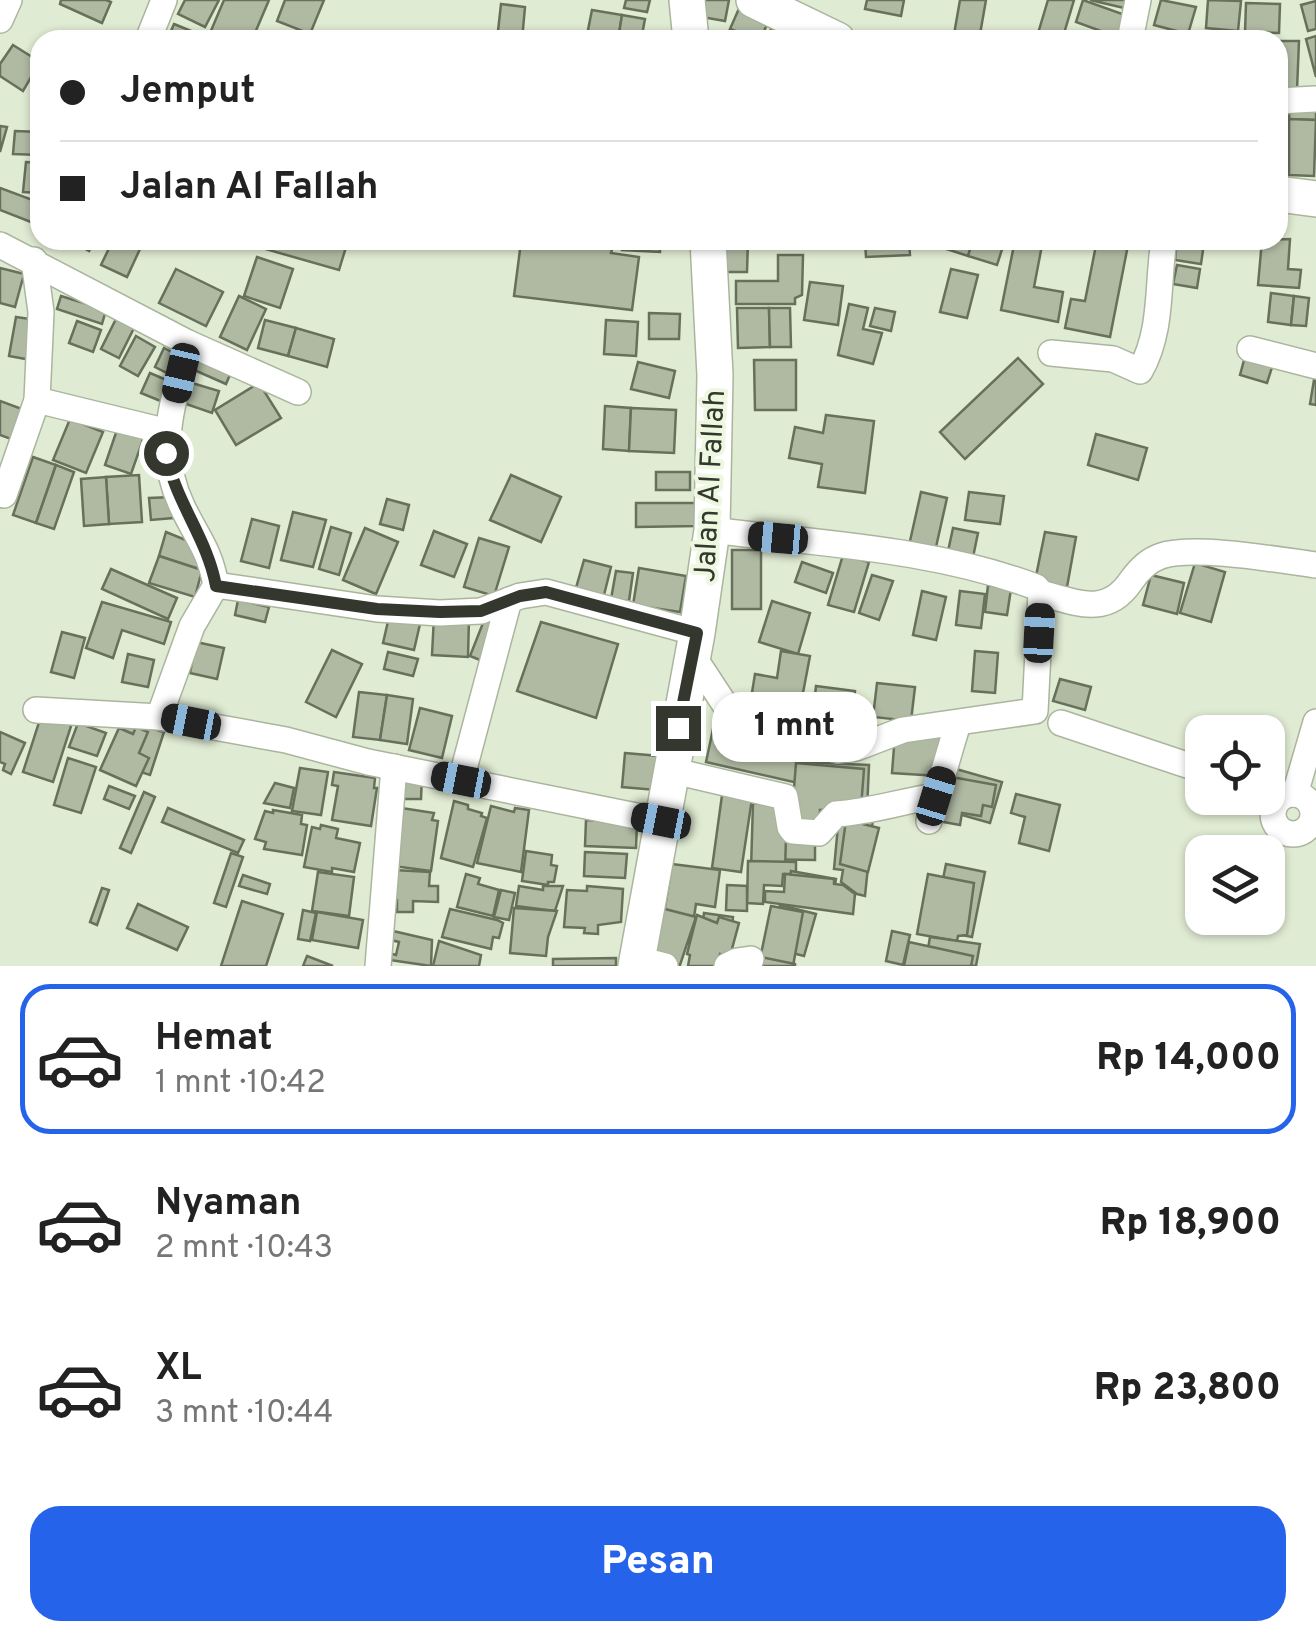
<!DOCTYPE html>
<html lang="id">
<meta charset="utf-8">
<style>
:root{--surface:#fff;--page:#f6f6f6;--text:#222;--muted:#767676;--line:#e0e0e0;--accent:#2563eb}
body{margin:0;font-family:Overpass,sans-serif;background:var(--page);color:var(--text);height:100vh;display:flex;flex-direction:column;font-size:38px;white-space:nowrap}
*{box-sizing:border-box;margin:0}
p{font-size:32px;color:var(--muted)}
.icon{flex:none;width:55px;height:55px;fill:none;stroke:currentColor;stroke-width:2;stroke-linecap:round;stroke-linejoin:round}
.map{position:relative;height:966px;overflow:hidden}
.details{display:flex;flex-direction:column;background:var(--surface);flex:1}
.details>*{flex:none}
.hud{position:absolute;left:30px;top:30px;width:1258px;height:220px;border-radius:30px;box-shadow:0 2px 8px #0004;display:grid;align-content:center;height:220px;padding:0 30px;background:var(--surface)}
.controls{position:absolute;left:1185px;top:715px;display:grid;gap:20px}
.controls a{display:grid;place-items:center;width:100px;height:100px;border-radius:20px;background:var(--surface);box-shadow:0 2px 8px #0004;font-size:50px}
.end{position:absolute;width:45px;height:45px;margin:-22px;border:12px solid #33372e;background:#fff;box-shadow:0 0 0 5px #fff}
.from{border-radius:50%}
.bubble{position:absolute;height:70px;border-radius:30px;background:var(--surface);box-shadow:0 2px 8px #0004;font-size:32px;font-weight:800;line-height:70px;text-align:center}
.car{position:absolute;width:30px;height:60px;margin:-30px -15px;border-radius:12px;box-shadow:0 0 8px 2px #0007;background:linear-gradient(#222 24%,#8ab4d8 0 40%,#222 0 76%,#8ab4d8 0 86%,#222 0)}
.hud b{display:flex;align-items:center;gap:35px;height:95px;font-size:38px}
.hud b+b{border-top:2px solid var(--line)}
.hud i{width:25px;height:25px;background:var(--text)}
ul{padding:18px 0 0;list-style:none}
li{display:flex;align-items:center;gap:30px;height:150px;margin:0 20px 15px;padding:0 10px;border:5px solid transparent;border-radius:30px}
li div{flex:1}
li b{display:block;font-size:38px}
li em{font-style:normal;font-weight:800}
li.active{border-color:var(--accent)}
li>.icon{width:90px;height:90px;stroke-width:1.5}
.action{display:flex;gap:20px;margin-top:auto;padding:20px 30px}
.action a{flex:1;height:115px;border-radius:30px;background:var(--accent);color:#fff;font-size:40px;font-weight:800;line-height:115px;text-align:center}
.map>svg:first-child{display:block}
.building{fill:#b0baa3;stroke:#67705b;stroke-width:2.5}
.lines{fill:none;stroke-linecap:round;stroke-linejoin:round}
.street-casing{stroke:#abb59e;stroke-width:28}
.secondary-casing{stroke:#abb59e;stroke-width:38}
.street{stroke:#fff;stroke-width:25}
.secondary{stroke:#fff;stroke-width:35}
.route{stroke:#33372e;stroke-width:12}
.labels{text-anchor:middle;stroke-width:8;stroke-linejoin:round;paint-order:stroke}
.street-label{font-size:30px;fill:#33372e;stroke:#eef8e0}
</style>
<div class="map">
<svg width="1316" height="966" viewBox="0 0 1316 966">
<rect width="100%" height="100%" fill="#e0ebd3"/>
<!-- building -->
<g class="building">
<polygon points="61,0 106,0 111,2 102,23 60,4"/>
<polygon points="185,0 219,0 205,27 178,14"/>
<polygon points="224,0 269,0 252,40 227,40 210,33"/>
<polygon points="285,0 324,0 310,34 277,21"/>
<polygon points="626,0 650,0 647,12 624,8"/>
<polygon points="705,0 729,0 725,21 702,17"/>
<polygon points="867,0 904,0 901,16 865,9"/>
<polygon points="960,0 986,0 979,40 953,40"/>
<polygon points="1048,0 1074,0 1062,40 1036,40"/>
<polygon points="1083,0 1125,15 1117,37 1076,22"/>
<polygon points="1090,0 1126,0 1124,8"/>
<polygon points="1161,0 1196,7 1188,34 1154,25"/>
<polygon points="1208,0 1241,1 1238,31 1206,28"/>
<polygon points="1316,1 1316,29 1308,31 1301,5"/>
<polygon points="1246,3 1280,4 1279,33 1245,32"/>
<polygon points="501,4 525,7 522,40 497,40"/>
<polygon points="741,4 770,18 760,40 730,29"/>
<polygon points="592,10 622,15 618,40 586,40"/>
<polygon points="622,15 645,19 641,40 618,40"/>
<polygon points="174,24 211,39 211,40 167,40"/>
<polygon points="771,29 802,40 767,40"/>
<polygon points="1316,36 1316,77 1306,39"/>
<polygon points="1278,41 1299,41 1297,90 1278,89"/>
<polygon points="13,45 40,62 23,91 0,76 0,64"/>
<polygon points="1290,104 1316,105 1316,120 1289,119"/>
<polygon points="1289,119 1316,120 1314,176 1289,175"/>
<polygon points="0,126 7,127 0,152"/>
<polygon points="15,131 40,132 40,155 13,154"/>
<polygon points="1278,138 1285,138 1287,156 1278,157"/>
<polygon points="26,162 40,163 40,193 23,192"/>
<polygon points="0,188 38,202 31,222 0,210"/>
<polygon points="1290,239 1288,269 1301,270 1299,288 1258,285 1262,240"/>
<polygon points="71,240 95,240 89,251"/>
<polygon points="113,240 140,249 127,277 101,265"/>
<polygon points="184,240 216,240 215,248 183,243"/>
<polygon points="234,240 322,240 346,247 339,270"/>
<polygon points="528,240 582,240 613,246 611,253 639,257 632,310 514,296 521,242"/>
<polygon points="623,240 660,240 660,252 622,250"/>
<polygon points="721,240 748,240 747,272 721,272"/>
<polygon points="909,240 910,255 866,257 865,241"/>
<polygon points="939,240 973,240 968,256 937,246"/>
<polygon points="973,240 1005,240 997,265 968,256"/>
<polygon points="1015,240 1043,240 1034,287 1063,292 1058,322 1001,310"/>
<polygon points="1097,240 1129,240 1110,337 1065,328 1071,299 1085,301"/>
<polygon points="1177,240 1204,243 1201,264 1175,260"/>
<polygon points="778,255 803,255 802,295 795,298 795,304 736,304 736,281 778,281"/>
<polygon points="257,257 293,269 280,308 244,296"/>
<polygon points="1177,265 1200,269 1197,288 1173,284"/>
<polygon points="0,268 24,274 15,307 0,303"/>
<polygon points="176,269 223,292 206,326 159,303"/>
<polygon points="951,269 978,275 967,318 940,312"/>
<polygon points="810,282 843,286 838,325 804,320"/>
<polygon points="1271,293 1294,296 1291,325 1268,322"/>
<polygon points="61,296 106,310 102,324 57,309"/>
<polygon points="239,296 266,309 247,350 220,337"/>
<polygon points="1294,296 1309,298 1306,326 1291,325"/>
<polygon points="849,304 868,308 863,329 882,333 873,364 838,355"/>
<polygon points="737,308 769,308 770,347 738,348"/>
<polygon points="769,308 790,308 791,347 770,347"/>
<polygon points="875,308 895,312 891,331 870,326"/>
<polygon points="649,313 680,314 679,339 649,339"/>
<polygon points="16,317 37,320 31,360 9,356"/>
<polygon points="117,317 135,326 119,358 101,349"/>
<polygon points="265,320 296,328 288,356 258,348"/>
<polygon points="606,320 638,322 636,356 604,354"/>
<polygon points="77,321 101,330 93,352 69,343"/>
<polygon points="296,328 334,339 327,367 288,356"/>
<polygon points="136,336 155,347 138,376 120,366"/>
<polygon points="164,348 183,358 173,376 155,367"/>
<polygon points="1246,353 1274,361 1267,383 1240,375"/>
<polygon points="198,355 232,370 226,384 192,369"/>
<polygon points="1018,358 1043,384 965,459 940,432"/>
<polygon points="754,360 796,360 796,410 755,410"/>
<polygon points="638,362 675,371 669,398 631,389"/>
<polygon points="150,373 176,384 168,404 141,393"/>
<polygon points="1315,374 1316,374 1316,405 1310,404"/>
<polygon points="192,383 219,391 212,413 186,404"/>
<polygon points="259,383 281,418 236,445 215,410"/>
<polygon points="0,401 30,412 19,442 0,435"/>
<polygon points="605,406 631,408 629,451 603,449"/>
<polygon points="631,408 676,410 674,453 629,451"/>
<polygon points="826,415 874,421 865,493 818,487 822,464 789,458 795,427 823,433"/>
<polygon points="70,419 103,432 86,473 53,460"/>
<polygon points="119,424 145,434 131,474 105,465"/>
<polygon points="1096,434 1147,448 1138,480 1088,465"/>
<polygon points="33,457 56,465 36,523 13,515"/>
<polygon points="56,465 74,472 54,529 36,523"/>
<rect x="656" y="472" width="34" height="18"/>
<polygon points="139,475 142,522 109,524 106,477"/>
<polygon points="511,475 561,497 541,542 490,520"/>
<polygon points="106,477 109,524 84,526 81,479"/>
<polygon points="921,492 947,498 934,556 908,550"/>
<polygon points="969,492 1004,496 1000,524 965,520"/>
<polygon points="172,497 173,518 151,520 149,498"/>
<polygon points="387,499 409,505 403,530 380,524"/>
<polygon points="636,503 698,503 698,526 636,527"/>
<polygon points="293,512 326,520 313,567 281,560"/>
<polygon points="252,519 279,526 269,568 241,561"/>
<polygon points="331,527 351,533 339,575 319,569"/>
<polygon points="365,528 398,542 376,594 343,580"/>
<polygon points="953,528 978,533 972,562 947,556"/>
<polygon points="434,531 467,544 454,577 421,565"/>
<polygon points="166,532 203,547 202,570 159,556"/>
<polygon points="1045,532 1076,537 1067,587 1035,581"/>
<polygon points="479,538 509,547 494,596 464,587"/>
<rect x="732" y="550" width="29" height="59"/>
<polygon points="843,555 869,562 854,612 828,605"/>
<polygon points="159,556 202,570 195,597 149,583"/>
<polygon points="584,560 611,567 602,603 574,595"/>
<polygon points="802,562 833,573 826,593 795,582"/>
<polygon points="1195,563 1225,572 1211,622 1180,613"/>
<polygon points="639,568 686,576 680,612 633,605"/>
<polygon points="111,569 177,598 168,619 102,589"/>
<polygon points="616,571 633,573 629,601 611,599"/>
<polygon points="872,575 893,581 879,620 859,613"/>
<polygon points="1151,575 1184,583 1177,614 1143,605"/>
<polygon points="988,585 1011,589 1007,615 985,612"/>
<polygon points="922,591 946,597 936,640 913,635"/>
<polygon points="960,591 985,594 981,628 956,625"/>
<polygon points="238,600 269,607 265,622 235,615"/>
<polygon points="772,601 810,613 798,654 759,642"/>
<polygon points="102,602 171,622 164,644 122,630 113,658 86,648"/>
<polygon points="434,616 469,618 468,657 432,655"/>
<polygon points="389,617 420,624 414,650 383,643"/>
<polygon points="485,618 497,622 485,662 470,656"/>
<polygon points="541,622 618,644 596,718 517,691"/>
<polygon points="62,632 85,638 74,678 51,672"/>
<polygon points="196,642 224,648 217,679 190,673"/>
<polygon points="332,650 362,664 336,717 306,702"/>
<polygon points="781,651 810,656 798,719 749,711 755,674 777,678"/>
<polygon points="975,651 998,653 995,693 972,691"/>
<polygon points="388,652 418,659 413,676 384,669"/>
<polygon points="128,654 154,660 148,687 122,682"/>
<polygon points="1060,679 1091,687 1085,710 1053,701"/>
<polygon points="877,683 915,687 911,721 873,717"/>
<polygon points="816,686 855,691 851,727 812,723"/>
<polygon points="359,692 387,695 380,740 353,737"/>
<polygon points="387,695 413,699 407,744 380,740"/>
<polygon points="420,708 452,716 442,758 409,750"/>
<polygon points="42,713 72,723 53,782 23,772"/>
<polygon points="123,720 164,732 150,775 110,762"/>
<polygon points="78,723 106,733 97,756 69,747"/>
<polygon points="136,727 148,732 139,753 149,758 136,786 100,770 119,728 133,734"/>
<polygon points="713,729 806,754 798,783 706,762"/>
<polygon points="0,732 25,743 11,774 3,770 5,764 0,762"/>
<polygon points="895,734 940,737 938,776 892,773"/>
<polygon points="625,753 659,756 656,790 622,787"/>
<polygon points="68,758 96,767 81,813 54,805"/>
<polygon points="800,762 869,765 867,811 798,808"/>
<polygon points="796,763 864,769 861,808 820,810 819,829 791,826"/>
<polygon points="300,768 328,772 321,815 292,811"/>
<polygon points="956,769 1002,782 990,823 944,810"/>
<polygon points="334,772 375,778 374,788 377,788 371,826 332,820 338,786 332,785"/>
<polygon points="400,775 422,776 421,799 399,799"/>
<polygon points="946,776 996,785 992,807 983,805 981,816 962,813 960,825 938,821"/>
<polygon points="275,783 294,788 290,808 264,803"/>
<polygon points="109,786 135,796 129,809 104,799"/>
<polygon points="723,788 753,792 741,872 712,868"/>
<polygon points="144,792 155,797 131,853 120,848"/>
<polygon points="1016,794 1060,805 1049,851 1019,843 1025,817 1011,813"/>
<polygon points="755,798 780,798 815,837 815,860 754,859"/>
<polygon points="454,801 468,805 468,809 482,813 481,816 487,818 473,867 441,858"/>
<polygon points="753,803 787,804 785,870 751,869"/>
<polygon points="491,806 514,812 515,808 529,810 521,872 477,863"/>
<polygon points="395,807 434,813 432,820 438,821 431,871 393,866"/>
<polygon points="168,808 244,840 238,853 162,822"/>
<polygon points="273,810 302,815 301,824 307,825 302,855 264,849 266,842 255,839 265,811 273,813"/>
<polygon points="839,815 873,818 865,896 857,894 841,882 843,870 834,869"/>
<polygon points="586,820 637,823 636,848 585,846"/>
<polygon points="846,820 879,828 868,872 840,864"/>
<polygon points="321,825 338,829 336,838 360,843 354,872 332,868 332,872 304,867 312,827 320,829"/>
<polygon points="526,851 552,855 551,865 557,866 554,882 548,882 548,885 522,881"/>
<polygon points="585,852 627,854 625,878 584,876"/>
<polygon points="231,853 243,857 226,907 214,903"/>
<polygon points="748,861 796,862 796,874 783,874 782,886 764,885 763,904 747,903"/>
<polygon points="672,864 720,870 715,907 696,904 690,943 660,938"/>
<polygon points="946,864 985,872 972,937 933,929"/>
<polygon points="394,870 430,872 429,886 438,886 438,902 413,901 413,912 397,912 397,900 393,899"/>
<polygon points="791,871 836,879 832,902 787,895"/>
<polygon points="318,872 354,877 349,916 312,911"/>
<polygon points="466,874 480,878 478,884 499,890 493,916 457,907"/>
<polygon points="785,874 834,879 834,884 843,885 855,894 853,914 765,902 765,891 784,892"/>
<polygon points="928,874 974,883 967,935 958,936 957,941 917,934"/>
<polygon points="243,875 270,884 267,894 239,886"/>
<polygon points="727,885 747,886 747,911 726,910"/>
<polygon points="519,886 543,890 543,886 563,886 555,911 516,906"/>
<polygon points="587,886 623,889 621,922 598,925 598,934 584,933 585,928 564,927 567,890 587,891"/>
<polygon points="102,888 109,890 97,925 90,922"/>
<polygon points="501,890 515,893 509,920 494,917"/>
<polygon points="242,901 283,914 266,966 221,966"/>
<polygon points="138,904 188,927 177,950 127,928"/>
<polygon points="780,905 816,914 804,956 769,947"/>
<polygon points="771,906 803,912 793,966 760,959"/>
<polygon points="514,908 557,911 548,937 546,956 510,953"/>
<polygon points="661,908 696,917 680,965 651,957"/>
<polygon points="450,909 497,920 503,923 499,938 493,937 491,949 442,937"/>
<polygon points="303,910 316,913 310,941 298,939"/>
<polygon points="317,912 363,920 358,948 312,940"/>
<polygon points="704,913 733,917 729,958 698,955"/>
<polygon points="697,915 717,923 719,917 739,923 730,956 720,954 717,966 688,966 690,955 687,954"/>
<polygon points="393,931 432,940 431,966 383,959 385,952 396,955 399,942 391,940"/>
<polygon points="892,931 910,935 903,965 886,961"/>
<polygon points="930,937 980,944 976,966 926,960"/>
<polygon points="439,941 481,955 479,966 433,966"/>
<polygon points="909,942 973,956 971,966 904,966"/>
<polygon points="307,956 333,966 303,966"/>
<polygon points="756,956 795,964 795,966 754,966"/>
<polygon points="616,958 616,966 553,966 553,959"/>
</g>
<g class="lines">
<defs>
<g id="street">
<polyline points="0,20 9,0"/>
<polyline points="148,40 164,0"/>
<polyline points="1130,40 1138,0"/>
<polyline points="1278,101 1316,99"/>
<polyline points="0,245 188,343 298,392"/>
<path d="M188,343c-14,60 -34,104 -6,163 15,32 27,42 34,79"/>
<polyline points="1250,349 1316,366"/>
<path d="M1051,353l62,6 27,12c23,-40 17,-87 24,-131"/>
<polyline points="37,400 168,432"/>
<polyline points="4,495 37,400 41,312 34,260"/>
<path d="M1041,593c36,10 66,24 90,-12 7,-10 18,-21 30,-25 33,-11 118,4 155,9"/>
<path d="M693,656l42,64 103,30 18,-2 47,-18 132,-19 6,-118 -5,-6c-104,-39 -216,-43 -324,-57"/>
<polyline points="36,710 159,717 286,740 368,762 661,821"/>
<polyline points="159,717 192,626 216,585 377,609 440,613 481,611 520,596 546,592 697,633"/>
<polyline points="1061,723 1202,770"/>
<path d="M670,770l115,27 5,30 3,4 26,2 17,-19c34,-2 66,-13 100,-18"/>
<polyline points="461,780 509,600"/>
<polyline points="1295,794 1316,722"/>
<circle cx="1293" cy="814" r="20"/>
<polyline points="929,821 958,723"/>
<polyline points="637,959 665,966"/>
<polyline points="378,966 394,767"/>
<polyline points="727,966 737,961 751,959"/>
</g>
<g id="secondary">
<polyline points="687,0 691,40"/>
<polyline points="754,0 837,40"/>
<polyline points="1278,194 1316,199"/>
<polyline points="636,966 697,633 712,530 715,375 708,240"/>
</g>
</defs>
<!-- street casing -->
<use href="#street" class="street-casing"/>
<!-- secondary casing -->
<use href="#secondary" class="secondary-casing"/>
<!-- street -->
<use href="#street" class="street"/>
<!-- secondary -->
<use href="#secondary" class="secondary"/>
</g>
<g class="lines">
<!-- route -->
<path class="route" d="M166,453c9,49 41,84 50,133l161,23 63,3 41,-1 39,-15 26,-4 151,41 -19,95"/>
</g>
<g class="labels">
<!-- street labels -->
<g class="street-label">
<text transform="translate(709 486) rotate(-87)" y="10">Jalan Al Fallah</text>
</g>
</g>
</svg>
<div class="controls">
<a><svg class="icon" aria-label="locate" viewBox="0 0 24 24"><circle cx="12" cy="12" r="6"/><path d="M12 2v4M12 18v4M2 12h4M18 12h4"/></svg></a>
<a><svg class="icon" aria-label="layers" viewBox="0 0 24 24"><path d="M12 4l9 5-9 5-9-5zM3 14l9 5 9-5"/></svg></a>
</div>
<i class="end from" style="left:166px;top:453px"></i>
<i class="end" style="left:678px;top:728px"></i>
<div class="bubble" style="left:712px;top:692px;width:165px">1 mnt</div>
<i class="car" style="left:181px;top:373px;rotate:193deg"></i>
<i class="car" style="left:778px;top:538px;rotate:275deg"></i>
<i class="car" style="left:1039px;top:633px;rotate:3deg"></i>
<i class="car" style="left:191px;top:722px;rotate:281deg"></i>
<i class="car" style="left:461px;top:780px;rotate:281deg"></i>
<i class="car" style="left:936px;top:796px;rotate:17deg"></i>
<i class="car" style="left:661px;top:821px;rotate:281deg"></i>
<div class="hud">
<b><i class="from"></i>Jemput</b>
<b><i></i>Jalan Al Fallah</b>
</div>
</div>
<section class="details">
<ul>
<li class="active"><svg class="icon" aria-label="car" viewBox="0 0 24 24"><path d="M5 17H2v-5l4-1 3-4h7l3 4 3 1v5h-3M9 17h6M6 11h13"/><circle cx="7" cy="17" r="2"/><circle cx="17" cy="17" r="2"/></svg><div><b>Hemat</b><p>1 mnt · 10:42</p></div><em>Rp 14,000</em></li>
<li><svg class="icon" aria-label="car" viewBox="0 0 24 24"><path d="M5 17H2v-5l4-1 3-4h7l3 4 3 1v5h-3M9 17h6M6 11h13"/><circle cx="7" cy="17" r="2"/><circle cx="17" cy="17" r="2"/></svg><div><b>Nyaman</b><p>2 mnt · 10:43</p></div><em>Rp 18,900</em></li>
<li><svg class="icon" aria-label="car" viewBox="0 0 24 24"><path d="M5 17H2v-5l4-1 3-4h7l3 4 3 1v5h-3M9 17h6M6 11h13"/><circle cx="7" cy="17" r="2"/><circle cx="17" cy="17" r="2"/></svg><div><b>XL</b><p>3 mnt · 10:44</p></div><em>Rp 23,800</em></li>
</ul>
<div class="action"><a>Pesan</a></div>
</section>
